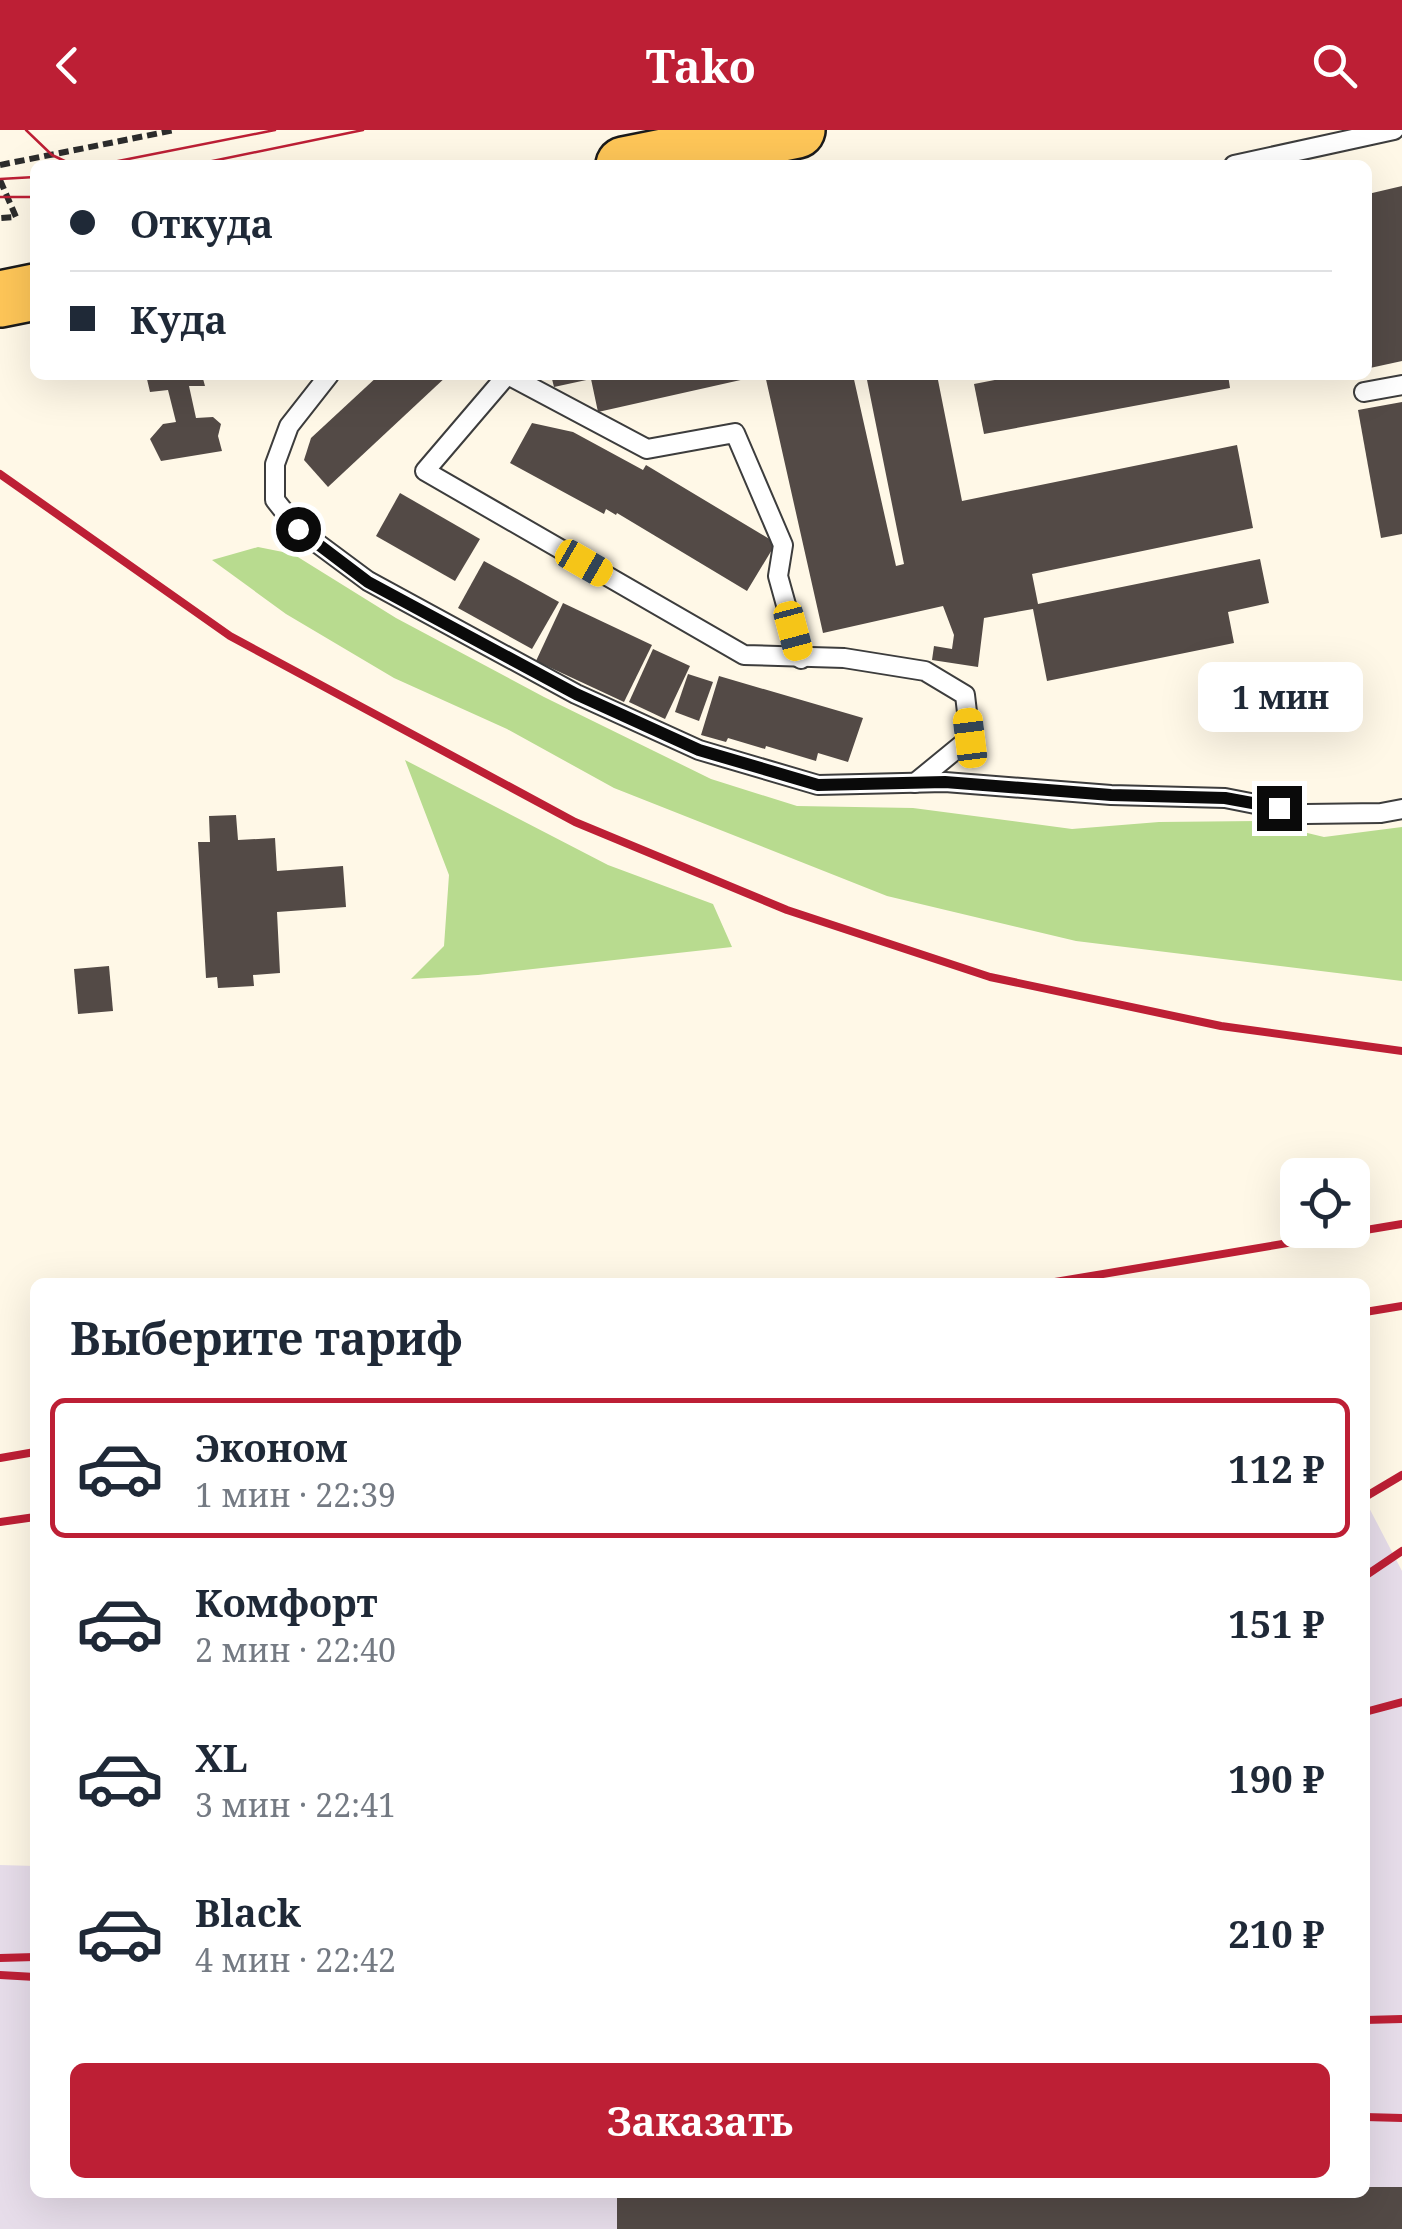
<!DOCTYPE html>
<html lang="ru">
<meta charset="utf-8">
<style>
:root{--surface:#fff;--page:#f6f6f7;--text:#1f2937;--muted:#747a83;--line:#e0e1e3;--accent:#bd1f35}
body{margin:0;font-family:"Noto Serif",serif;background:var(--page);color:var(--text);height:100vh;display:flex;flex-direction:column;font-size:38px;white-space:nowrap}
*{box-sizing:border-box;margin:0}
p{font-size:32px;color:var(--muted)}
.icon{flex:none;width:55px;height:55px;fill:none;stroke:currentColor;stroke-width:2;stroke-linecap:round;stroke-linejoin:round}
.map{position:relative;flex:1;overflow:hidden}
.drawer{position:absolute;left:30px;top:1148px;width:1340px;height:920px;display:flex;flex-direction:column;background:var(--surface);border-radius:15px;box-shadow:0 10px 40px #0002}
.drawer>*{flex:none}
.guide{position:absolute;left:30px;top:30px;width:1342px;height:220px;border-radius:15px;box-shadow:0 10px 40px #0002;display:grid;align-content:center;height:220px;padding:0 40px;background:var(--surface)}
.buttons{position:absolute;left:1280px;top:1028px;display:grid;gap:20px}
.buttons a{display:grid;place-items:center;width:90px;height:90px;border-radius:15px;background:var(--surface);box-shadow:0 10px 40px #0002;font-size:50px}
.end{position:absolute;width:45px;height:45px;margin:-22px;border:12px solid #0a0a0a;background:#fff;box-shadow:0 0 0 5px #fff}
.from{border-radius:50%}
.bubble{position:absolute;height:70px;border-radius:15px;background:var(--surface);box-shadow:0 10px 40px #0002;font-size:32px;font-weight:700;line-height:70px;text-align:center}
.car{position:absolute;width:30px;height:60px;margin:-30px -15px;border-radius:12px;box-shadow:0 0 8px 2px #0007;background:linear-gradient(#f5c518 24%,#345 0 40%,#f5c518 0 76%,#345 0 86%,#f5c518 0)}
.guide b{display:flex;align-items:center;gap:35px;height:95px;font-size:38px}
.guide b+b{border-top:2px solid var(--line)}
.guide i{width:25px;height:25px;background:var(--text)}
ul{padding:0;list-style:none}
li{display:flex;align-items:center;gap:30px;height:140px;margin:0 20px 15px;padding:0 20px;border:5px solid transparent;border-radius:15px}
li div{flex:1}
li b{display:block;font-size:38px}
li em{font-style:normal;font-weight:700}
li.selected{border-color:var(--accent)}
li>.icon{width:90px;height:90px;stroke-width:1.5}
h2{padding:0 40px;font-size:45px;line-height:120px}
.cta{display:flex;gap:20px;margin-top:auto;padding:20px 40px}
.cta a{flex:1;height:115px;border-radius:15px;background:var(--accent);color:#fff;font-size:40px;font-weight:700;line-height:115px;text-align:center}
header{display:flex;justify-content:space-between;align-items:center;height:130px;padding:0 40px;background:var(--accent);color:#fff;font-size:45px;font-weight:700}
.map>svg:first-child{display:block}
.industrial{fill:#e7ddea}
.forest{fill:#b8db8f}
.building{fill:#534a46}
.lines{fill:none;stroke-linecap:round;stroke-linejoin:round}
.service-casing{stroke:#3d3d3d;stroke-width:22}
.primary-casing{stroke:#1b1b1b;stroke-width:60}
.path{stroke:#2c2c2c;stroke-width:6;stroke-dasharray:10 5;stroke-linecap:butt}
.service{stroke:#fff;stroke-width:18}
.primary{stroke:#fec658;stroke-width:55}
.tram{stroke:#bd1f35;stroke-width:2.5}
.rail{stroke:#bd1f35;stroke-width:8}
.route{stroke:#0a0a0a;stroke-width:12}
</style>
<header><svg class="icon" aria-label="back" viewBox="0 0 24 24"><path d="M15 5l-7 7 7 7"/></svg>Tako<svg class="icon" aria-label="search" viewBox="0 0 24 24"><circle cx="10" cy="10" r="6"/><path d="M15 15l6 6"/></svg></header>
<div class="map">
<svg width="1402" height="2099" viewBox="0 0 1402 2099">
<rect width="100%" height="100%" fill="#fff8e7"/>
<!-- industrial -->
<polygon class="industrial" points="1365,1370 1402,1441 1402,2099 0,2099 0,1735 35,1736 35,2062 1365,2062"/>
<!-- forest -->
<g class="forest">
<polygon points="258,417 293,424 396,488 544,567 711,649 797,676 913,678 1072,699 1159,692 1258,691 1324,707 1402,697 1402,851 1076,811 887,766 614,658 507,599 394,548 286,484 212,430"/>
<polygon points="405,630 608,735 713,774 732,817 478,845 411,849 444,816 449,745"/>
</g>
<!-- building -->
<g class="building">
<polygon points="1402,56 1402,231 1370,238 1368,64"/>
<polygon points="146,245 202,245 205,256 189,256 196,288 213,287 221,294 218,306 222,321 161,331 150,309 163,294 176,292 168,260 150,262"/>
<polygon points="379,245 448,245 328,357 304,330 311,308"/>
<polygon points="551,245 754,245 754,247 598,282 591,249 554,257"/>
<polygon points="765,245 853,245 896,436 904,434 866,245 937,245 962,371 1237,315 1253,398 1032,444 1038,474 1260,429 1269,473 1228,482 1234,513 1047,551 1033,479 984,488 978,537 932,530 934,516 952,519 954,505 943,476 823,503"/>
<polygon points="1021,245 1228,245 1230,258 984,304 974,254"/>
<polygon points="1402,272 1402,404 1381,408 1358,280"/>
<polygon points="532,293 573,302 643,340 646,335 776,413 747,461 617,383 616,385 606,379 604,384 510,333"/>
<polygon points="400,363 480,409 455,451 376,406"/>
<polygon points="484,431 559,472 532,519 458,478"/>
<polygon points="563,473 652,515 624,572 536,531"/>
<polygon points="653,519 690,536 665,589 629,572"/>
<polygon points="688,544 713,552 699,591 675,582"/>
<polygon points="719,546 863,588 848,632 818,623 816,631 766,616 765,619 728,608 726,612 701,605"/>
<polygon points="236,685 238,710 275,708 277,741 343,736 346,777 277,782 280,843 253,845 254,856 218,858 217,847 206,848 198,712 210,712 209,686"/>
<polygon points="109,836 113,881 78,884 74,839"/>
<polygon points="1365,2057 1402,2057 1402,2099 617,2099 617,2062 1365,2062"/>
</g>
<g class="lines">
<defs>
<g id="service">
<polyline points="1234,35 1394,0"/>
<polyline points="329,245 289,296 275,334 275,370 298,399 368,451 576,564 699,620 818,655 945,652 1111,665 1225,668 1306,684 1381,683 1402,679"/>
<polyline points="507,245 425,341 744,525 844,528 925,541 965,565 970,608 915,653"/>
<polyline points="508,245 647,319 735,303 783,415 778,446 801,529"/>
<polyline points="1364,262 1402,255"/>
</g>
<g id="primary">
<polyline points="624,35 797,0"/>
<polyline points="0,169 35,162"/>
</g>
</defs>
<!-- service casing -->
<use href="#service" class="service-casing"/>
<!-- primary casing -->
<use href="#primary" class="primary-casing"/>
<!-- path -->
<g class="path">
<polyline points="0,35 175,0"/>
<polyline points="0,50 16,87 0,88"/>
</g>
<!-- service -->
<use href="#service" class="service"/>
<!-- primary -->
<use href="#primary" class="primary"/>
<!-- tram -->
<g class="tram">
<polyline points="26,0 52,25 73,35"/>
<polyline points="98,35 275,0"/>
<polyline points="193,35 363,0"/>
<polyline points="0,49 35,47"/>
<polyline points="0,67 35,67"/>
</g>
<!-- rail -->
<g class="rail">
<polyline points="0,344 230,506 575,692 787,780 990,847 1221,896 1402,921"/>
<polyline points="1055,1152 1402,1094"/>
<polyline points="1365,1182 1402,1176"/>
<polyline points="0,1328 35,1322"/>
<polyline points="1365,1367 1402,1345"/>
<polyline points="0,1392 35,1387"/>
<polyline points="1365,1446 1402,1421"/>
<polyline points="1365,1582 1402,1572"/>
<polyline points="0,1828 35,1827"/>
<polyline points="0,1845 35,1847"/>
<polyline points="1365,1890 1402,1889"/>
<polyline points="1365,1987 1402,1988"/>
</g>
</g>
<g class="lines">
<!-- route -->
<polyline class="route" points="298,399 368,452 576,564 699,620 818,655 945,652 1111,665 1225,668 1279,678"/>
</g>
</svg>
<div class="buttons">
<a><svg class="icon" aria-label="locate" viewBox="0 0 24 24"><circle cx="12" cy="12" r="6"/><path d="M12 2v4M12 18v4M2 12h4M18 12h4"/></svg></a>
</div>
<i class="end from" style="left:298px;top:399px"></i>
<i class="end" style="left:1279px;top:678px"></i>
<div class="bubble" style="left:1198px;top:532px;width:165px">1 мин</div>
<i class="car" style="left:584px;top:433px;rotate:120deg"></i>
<i class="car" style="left:793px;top:501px;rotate:165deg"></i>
<i class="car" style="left:970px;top:608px;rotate:353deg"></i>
<div class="guide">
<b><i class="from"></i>Откуда</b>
<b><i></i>Куда</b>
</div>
<section class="drawer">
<h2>Выберите тариф</h2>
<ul>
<li class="selected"><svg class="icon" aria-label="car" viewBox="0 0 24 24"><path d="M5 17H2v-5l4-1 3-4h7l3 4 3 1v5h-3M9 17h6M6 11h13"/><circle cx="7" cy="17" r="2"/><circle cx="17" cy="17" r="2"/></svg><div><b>Эконом</b><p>1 мин · 22:39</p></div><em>112 ₽</em></li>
<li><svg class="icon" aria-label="car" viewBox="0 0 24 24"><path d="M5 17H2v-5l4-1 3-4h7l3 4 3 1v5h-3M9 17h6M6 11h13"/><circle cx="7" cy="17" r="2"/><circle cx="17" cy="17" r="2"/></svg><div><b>Комфорт</b><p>2 мин · 22:40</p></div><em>151 ₽</em></li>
<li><svg class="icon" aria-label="car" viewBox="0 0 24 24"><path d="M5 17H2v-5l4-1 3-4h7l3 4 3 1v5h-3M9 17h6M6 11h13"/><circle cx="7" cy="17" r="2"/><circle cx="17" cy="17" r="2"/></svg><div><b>XL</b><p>3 мин · 22:41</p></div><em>190 ₽</em></li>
<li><svg class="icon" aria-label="car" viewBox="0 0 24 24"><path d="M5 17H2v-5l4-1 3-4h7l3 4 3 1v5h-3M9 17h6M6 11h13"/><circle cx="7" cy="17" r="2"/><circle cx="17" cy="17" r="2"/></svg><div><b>Black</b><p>4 мин · 22:42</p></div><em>210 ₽</em></li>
</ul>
<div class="cta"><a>Заказать</a></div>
</section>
</div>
